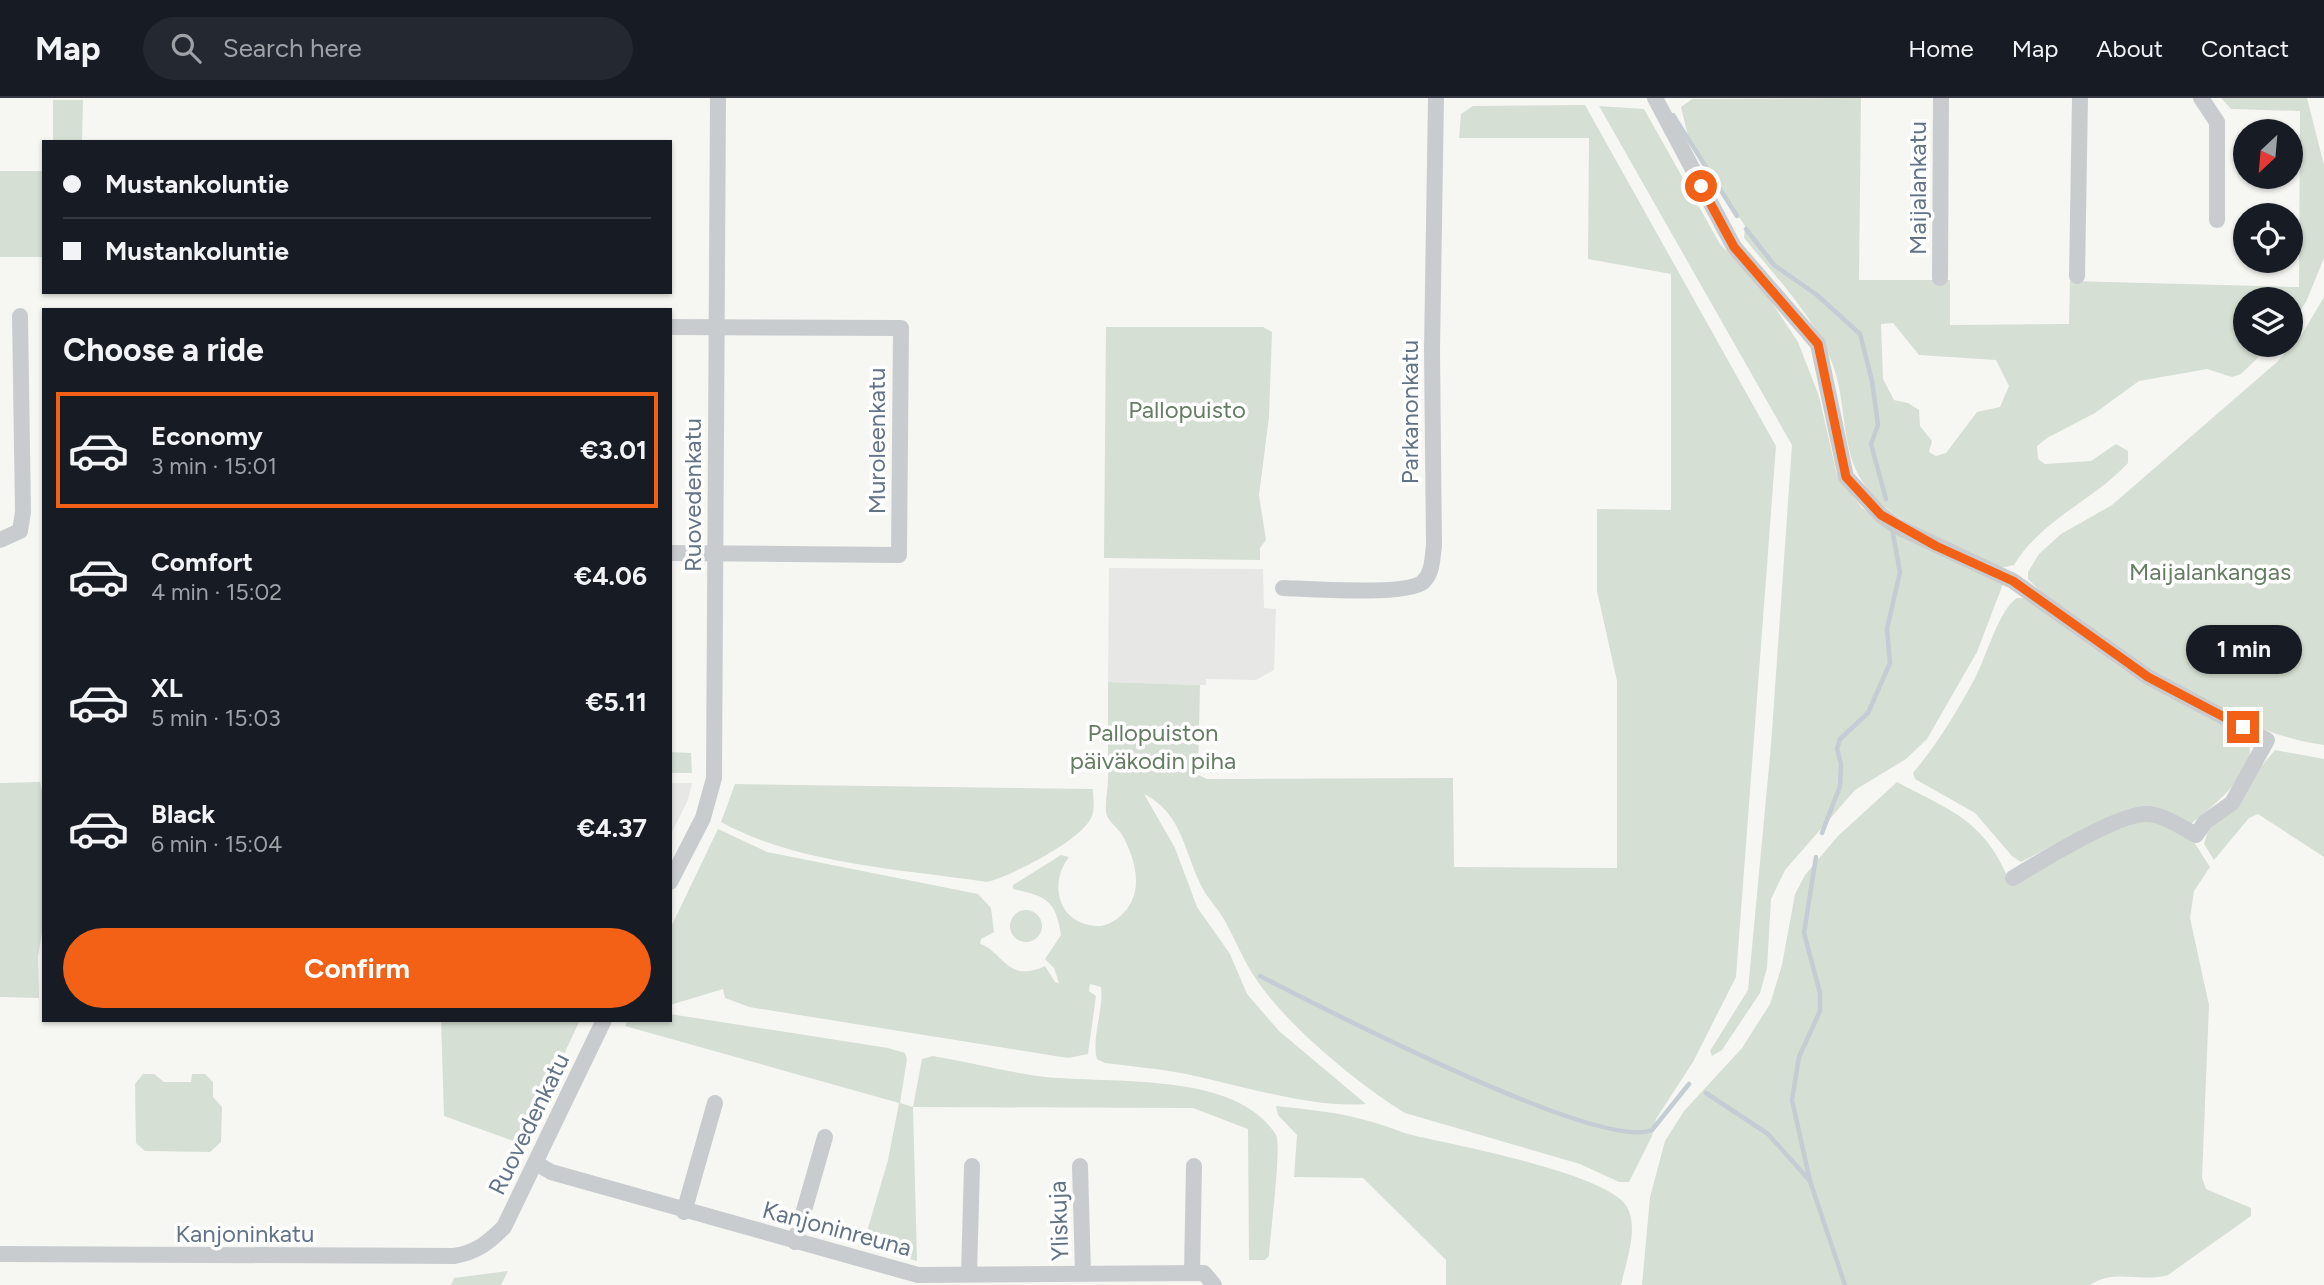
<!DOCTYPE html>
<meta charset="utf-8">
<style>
:root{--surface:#171b24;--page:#242831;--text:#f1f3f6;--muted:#9ea1a6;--line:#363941;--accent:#f36116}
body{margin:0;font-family:Figtree,sans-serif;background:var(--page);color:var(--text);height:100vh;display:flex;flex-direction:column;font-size:26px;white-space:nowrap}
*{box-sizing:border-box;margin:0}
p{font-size:23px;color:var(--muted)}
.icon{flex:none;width:38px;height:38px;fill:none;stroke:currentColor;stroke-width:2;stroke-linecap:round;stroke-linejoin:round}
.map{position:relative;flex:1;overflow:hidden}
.drawer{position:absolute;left:42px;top:210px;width:630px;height:714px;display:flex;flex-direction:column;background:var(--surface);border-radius:0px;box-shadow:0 2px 5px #0004}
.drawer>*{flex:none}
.top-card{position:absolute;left:42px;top:42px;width:630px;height:154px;border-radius:0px;box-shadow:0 2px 5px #0004;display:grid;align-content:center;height:154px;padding:0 21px;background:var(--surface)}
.needle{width:46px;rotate:206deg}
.fabs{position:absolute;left:2233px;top:21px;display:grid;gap:14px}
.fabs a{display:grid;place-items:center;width:70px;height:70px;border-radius:50%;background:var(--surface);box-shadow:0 2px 5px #0004;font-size:35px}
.end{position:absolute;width:32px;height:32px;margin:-16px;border:9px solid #f36116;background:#fff;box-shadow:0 0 0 4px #fff}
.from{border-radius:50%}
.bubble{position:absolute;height:49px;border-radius:24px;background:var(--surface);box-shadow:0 2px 5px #0004;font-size:23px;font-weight:700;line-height:49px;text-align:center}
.top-card b{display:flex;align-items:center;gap:24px;height:66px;font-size:26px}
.top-card b+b{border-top:2px solid var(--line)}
.top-card i{width:18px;height:18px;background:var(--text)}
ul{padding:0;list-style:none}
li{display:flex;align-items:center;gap:21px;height:116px;margin:0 14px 10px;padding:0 7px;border:4px solid transparent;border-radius:0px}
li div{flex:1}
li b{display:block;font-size:26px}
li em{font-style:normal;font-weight:700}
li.active{border-color:var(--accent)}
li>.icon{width:63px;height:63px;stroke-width:1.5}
h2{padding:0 21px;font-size:32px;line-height:84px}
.cta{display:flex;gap:14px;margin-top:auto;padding:14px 21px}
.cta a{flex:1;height:80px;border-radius:42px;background:var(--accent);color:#fff;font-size:28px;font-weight:700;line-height:80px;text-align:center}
header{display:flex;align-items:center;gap:42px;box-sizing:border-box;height:98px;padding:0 35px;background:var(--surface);border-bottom:2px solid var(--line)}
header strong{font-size:33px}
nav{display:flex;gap:38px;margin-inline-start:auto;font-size:24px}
.search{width:490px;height:63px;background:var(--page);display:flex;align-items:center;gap:18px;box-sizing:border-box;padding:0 24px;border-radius:38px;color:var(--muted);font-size:26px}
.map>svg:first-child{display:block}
.built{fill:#e7e8e6}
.green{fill:#d6dfd3;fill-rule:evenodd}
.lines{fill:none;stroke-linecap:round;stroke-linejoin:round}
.stream{stroke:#c3cdd3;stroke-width:4.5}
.minor{stroke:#c9cccf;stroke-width:16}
.route{stroke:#f36116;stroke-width:9}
.labels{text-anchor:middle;stroke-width:7;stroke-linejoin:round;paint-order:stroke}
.street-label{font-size:24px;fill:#637387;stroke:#fff}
.park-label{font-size:24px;fill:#657d62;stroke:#fff}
</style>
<header>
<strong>Map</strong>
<div class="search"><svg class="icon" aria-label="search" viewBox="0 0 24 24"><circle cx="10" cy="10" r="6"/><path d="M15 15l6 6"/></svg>Search here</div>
<nav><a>Home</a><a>Map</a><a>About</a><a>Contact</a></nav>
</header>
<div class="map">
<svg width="2324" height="1187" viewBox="0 0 2324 1187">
<rect width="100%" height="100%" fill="#f6f7f3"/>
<!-- built -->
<g class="built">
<polygon points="1109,470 1263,471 1264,510 1276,511 1274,572 1256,582 1206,581 1206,587 1108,584"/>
<polygon points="670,685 692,685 688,702 670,738"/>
</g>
<!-- green -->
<g class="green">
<path d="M1861,0l-2,182h91v45l119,-1 1,-43 229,6 1,-176 -69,-2 -10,-11h86l17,67v93l-18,44 -15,22v-25h-46v46h26l-30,29 -9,3 -25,-8 -68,12 -44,32 -48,25 -10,8 1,13 7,5 46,-3 25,-17 12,7v12c-35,38 -86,56 -114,102l-14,3c-52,-24 -128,-48 -148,-108 -10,-32 -8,-69 -21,-100 -19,-46 -55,-83 -87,-122l1,-12 -56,-86 -8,-33 11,-8zM1893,225l26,32 77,5 13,26 -9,21 -23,5 -31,41 -10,3 -7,-4 3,-11 -12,-15 -1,-16 -11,-7 -14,-3 -11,-21 -2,-55z"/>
<polygon points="53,2 83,2 82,44 53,44"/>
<path d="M1585,7l191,341 -40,531 -43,85 -37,57 -4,17 -23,46h-10l-39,-18 -175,-51c-46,-28 -116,-86 -147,-131 -13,-18 -22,-41 -33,-61 -6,-11 -15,-20 -21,-30 -20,-36 -20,-77 -60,-97l31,54 22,59 33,47 17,40 32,37 87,73c-58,5 -134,-22 -191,-32 -23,-4 -47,-6 -70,-9l-8,-4c-6,-22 7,-48 4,-72l-11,-3 -1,7 7,5 -8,58 -20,4 -319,-51 -24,-9 -2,-9 -53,16v-76l48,-100 49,23 211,42 13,14 3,24 -13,7 -1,5c23,7 27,40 65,22l10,16 4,1 -5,-15 -9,-9 16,-24c-5,-34 -14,-39 -48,-46v-4l48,-30 8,2c-22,29 -9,70 31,69 11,-1 20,-9 27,-17 17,-22 7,-54 -6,-76 -5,-7 -15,-13 -15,-22 -1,-10 2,-21 2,-32 0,-32 0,-65 0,-97l92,3 -2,90 9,4 246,-1 1,89 163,1v-187l-20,-90v-82l74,1v-236l-83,-15 1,-121h-130l2,-24 12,-8z"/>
<polygon points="1599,8 1644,11 1720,146 1764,193 1798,244 1819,298 1837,377 1862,410 1909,441 2003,486 1977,554 1927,641 1906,661 1855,692 1785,772 1771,801 1767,870 1760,895 1722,952 1712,958 1710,953 1748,892 1771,647 1792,347"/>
<rect x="0" y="73" width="44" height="86"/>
<path d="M2324,199v448c-76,-9 -167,-69 -229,-113 -23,-17 -47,-32 -67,-53v-7l11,-18 22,-20 51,-29 165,-143 24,-26z"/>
<polygon points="1106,229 1263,229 1272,234 1269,319 1259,397 1266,442 1260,450 1260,462 1104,460"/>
<path d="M2017,500h8l102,74 119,66c19,29 -36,70 -55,86l-44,-16 -88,34 -38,20 -9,-6 -37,-43 -60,-34 -2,-6c24,-29 44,-61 62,-95 11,-20 24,-69 42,-80z"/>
<polygon points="2275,652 2324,661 2324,759 2258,716 2249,720 2214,762 2204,746 2208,732"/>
<polygon points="670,654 691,655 692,675 670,675"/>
<polygon points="40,684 44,702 44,822 38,859 39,900 0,899 0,685"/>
<path d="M1897,684c56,30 87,38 113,100l93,-47 45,-17 21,7 25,17 16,25 -16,24 -4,27 19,87 -7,173 4,11 45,19v8l-83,59c-27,8 -53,-7 -78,10h-448l8,-88 15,-56 19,-30 58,-63 28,-44 12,-39 13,-71 10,-19 33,-39z"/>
<path d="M735,686l358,5c0,8 2,20 -1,27 -9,24 -81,60 -105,66 -85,-13 -190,-18 -266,-60z"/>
<circle cx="1026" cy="828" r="16"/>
<path d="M670,916l218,34 17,5 2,6 -7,44 13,4 9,-48 11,-3c35,6 70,15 104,20 67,9 199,-7 239,59 6,10 -6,101 -7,121l-4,4h-16l-1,-131 -55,-21 -280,-1 4,154 -54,-16 25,-85 11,-57 -274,-77 3,-6h42z"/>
<polygon points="441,922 580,922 522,1046 444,1018"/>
<polygon points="143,976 154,976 164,984 191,984 192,976 205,976 213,984 213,999 222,1009 221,1044 210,1054 145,1053 136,1045 135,986"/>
<path d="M1276,1008c29,3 60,6 89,14 18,4 34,12 51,16 39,9 193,38 211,71 12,22 -1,55 -6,78h-175v-25l-83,-82 -69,-1 3,-42 -19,-20z"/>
<polygon points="508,1173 501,1187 451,1187 454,1180"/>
</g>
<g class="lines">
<!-- stream -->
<g class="stream">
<polyline points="1673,17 1737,118"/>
<polyline points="1746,131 1774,167 1817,197 1860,236 1872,283 1878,327 1871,346 1886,401"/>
<polyline points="1822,735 1840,688 1841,666 1837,651 1840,641 1868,615 1890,565 1887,531 1900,474 1893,436"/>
<path d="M1260,878c61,31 339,176 392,154l37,-46"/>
<polyline points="1706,995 1768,1036 1810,1083 1845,1187"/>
<polyline points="1810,1083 1792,1002 1799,959 1820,913 1820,895 1804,835 1816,759"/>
</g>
<!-- minor -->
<g class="minor">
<path d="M1655,0l79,149 84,97 28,133 35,38 15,11 117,55 135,96 119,63 -35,63 -27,19 -9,13c-15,-8 -33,-21 -50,-21 -28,0 -107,48 -133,64"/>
<polyline points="2201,0 2217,24 2217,122"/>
<polyline points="2077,178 2080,0"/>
<polyline points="1940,180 1941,0"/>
<polyline points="670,229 901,230 899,457 670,455"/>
<polyline points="0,442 20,433 23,414 20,218"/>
<path d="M1283,490c26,1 124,8 140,-6 10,-10 9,-23 11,-36l-2,-196 4,-252"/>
<polyline points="670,784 703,720 714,680 718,0"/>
<polyline points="536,1065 551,1074 918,1177 1204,1175 1214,1187"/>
<polyline points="1080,1068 1083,1175"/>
<polyline points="684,1114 715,1005"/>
<polyline points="795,1144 825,1039"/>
<path d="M0,1156l454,2c23,-4 34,-13 50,-29l100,-207"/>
<polyline points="1192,1175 1194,1068"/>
<polyline points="969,1176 972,1068"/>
</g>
</g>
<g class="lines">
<!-- route -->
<polyline class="route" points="1701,88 1734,149 1818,246 1846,379 1881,417 1936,448 2013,483 2148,579 2243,629"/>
</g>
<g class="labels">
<!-- street labels -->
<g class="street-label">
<text transform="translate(1918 90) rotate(-90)" y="8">Maijalankatu</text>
<text transform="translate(1410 314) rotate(-90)" y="8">Parkanonkatu</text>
<text transform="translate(877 343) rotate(-90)" y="8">Muroleenkatu</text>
<text transform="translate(693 397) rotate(-90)" y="8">Ruovedenkatu</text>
<text transform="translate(529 1026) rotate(-64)" y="8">Ruovedenkatu</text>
<text transform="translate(1059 1123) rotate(-92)" y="8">Yliskuja</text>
<text transform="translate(837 1131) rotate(15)" y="8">Kanjoninreuna</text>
<text x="245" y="1144">Kanjoninkatu</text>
</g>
<!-- park labels -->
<g class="park-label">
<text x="1187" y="320">Pallopuisto</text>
<text x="2210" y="482">Maijalankangas</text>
<text x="1153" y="643">Pallopuiston<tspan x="1153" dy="28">päiväkodin piha</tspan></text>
</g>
</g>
</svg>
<div class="fabs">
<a><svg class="needle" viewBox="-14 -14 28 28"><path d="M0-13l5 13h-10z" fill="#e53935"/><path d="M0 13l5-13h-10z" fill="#9ea1a6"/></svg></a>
<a><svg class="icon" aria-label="locate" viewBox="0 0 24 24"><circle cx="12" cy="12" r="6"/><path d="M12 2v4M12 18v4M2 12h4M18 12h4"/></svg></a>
<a><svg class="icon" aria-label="layers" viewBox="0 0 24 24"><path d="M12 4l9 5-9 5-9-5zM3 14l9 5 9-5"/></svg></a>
</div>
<i class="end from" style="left:1701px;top:88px"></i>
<i class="end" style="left:2243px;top:629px"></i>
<div class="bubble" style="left:2186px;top:527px;width:116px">1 min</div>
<div class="top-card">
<b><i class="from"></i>Mustankoluntie</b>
<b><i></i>Mustankoluntie</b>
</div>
<section class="drawer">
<h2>Choose a ride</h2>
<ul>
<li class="active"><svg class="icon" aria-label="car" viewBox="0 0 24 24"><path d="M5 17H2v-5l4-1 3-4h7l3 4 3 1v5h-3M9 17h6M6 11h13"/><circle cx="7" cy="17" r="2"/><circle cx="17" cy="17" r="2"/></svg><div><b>Economy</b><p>3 min · 15:01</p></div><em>€3.01</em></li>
<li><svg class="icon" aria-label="car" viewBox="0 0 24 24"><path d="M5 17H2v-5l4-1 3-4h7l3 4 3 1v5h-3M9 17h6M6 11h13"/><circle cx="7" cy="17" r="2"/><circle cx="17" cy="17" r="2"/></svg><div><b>Comfort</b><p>4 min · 15:02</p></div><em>€4.06</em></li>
<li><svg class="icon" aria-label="car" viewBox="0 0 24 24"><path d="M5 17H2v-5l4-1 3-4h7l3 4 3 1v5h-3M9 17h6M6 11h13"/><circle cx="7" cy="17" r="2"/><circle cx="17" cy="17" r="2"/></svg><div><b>XL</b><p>5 min · 15:03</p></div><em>€5.11</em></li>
<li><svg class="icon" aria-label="car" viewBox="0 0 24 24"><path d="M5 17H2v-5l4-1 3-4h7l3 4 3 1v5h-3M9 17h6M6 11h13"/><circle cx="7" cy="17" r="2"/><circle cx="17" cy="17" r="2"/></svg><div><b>Black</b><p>6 min · 15:04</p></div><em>€4.37</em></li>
</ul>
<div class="cta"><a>Confirm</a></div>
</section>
</div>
